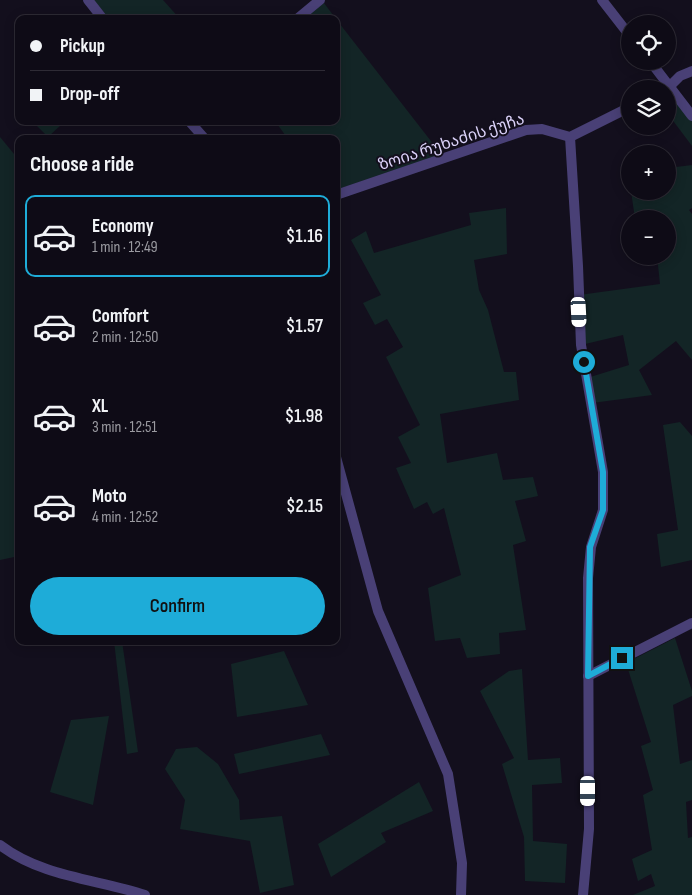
<!DOCTYPE html>
<meta charset="utf-8">
<style>
:root{--surface:#0e0b16;--page:#17141f;--text:#f1f3f6;--muted:#9b9ba1;--line:#2e2b35;--accent:#1eacd8}
body{margin:0;font-family:"Sofia Sans Condensed","Noto Sans Georgian",sans-serif;background:var(--page);color:var(--text);height:100vh;display:flex;flex-direction:column;font-size:19px;white-space:nowrap}
*{box-sizing:border-box;margin:0}
p{font-size:16px;color:var(--muted)}
.icon{flex:none;width:28px;height:28px;fill:none;stroke:currentColor;stroke-width:2;stroke-linecap:round;stroke-linejoin:round}
.map{position:relative;flex:1;overflow:hidden}
.details{position:absolute;left:15px;top:135px;width:325px;height:510px;display:flex;flex-direction:column;background:var(--surface);border-radius:10px;box-shadow:0 2px 12px #0003,0 0 0 1px var(--line)}
.details>*{flex:none}
.top-card{position:absolute;left:15px;top:15px;width:325px;height:110px;border-radius:10px;box-shadow:0 2px 12px #0003,0 0 0 1px var(--line);display:grid;align-content:center;height:110px;padding:0 15px;background:var(--surface)}
.tools{position:absolute;left:621px;top:15px;display:grid;gap:10px}
.tools a{display:grid;place-items:center;width:55px;height:55px;border-radius:50%;background:var(--surface);box-shadow:0 2px 12px #0003,0 0 0 1px var(--line);font-size:25px}
.end{position:absolute;width:22px;height:22px;margin:-11px;border:6px solid #1eacd8;background:#111;box-shadow:0 0 0 2px #111}
.from{border-radius:50%}
.car{position:absolute;width:15px;height:30px;margin:-15px -8px;border-radius:6px;box-shadow:0 0 4px 1px #0007;background:linear-gradient(#fff 24%,#345 0 40%,#fff 0 76%,#345 0 86%,#fff 0)}
.top-card b{display:flex;align-items:center;gap:18px;height:48px;font-size:19px}
.top-card b+b{border-top:1px solid var(--line)}
.top-card i{width:12px;height:12px;background:var(--text)}
ul{padding:0;list-style:none}
li{display:flex;align-items:center;gap:15px;height:82px;margin:0 10px 8px;padding:0 5px;border:2px solid transparent;border-radius:10px}
li div{flex:1}
li b{display:block;font-size:19px}
li em{font-style:normal;font-weight:600}
li.current{border-color:var(--accent)}
li>.icon{width:45px;height:45px;stroke-width:1.5}
h2{padding:0 15px;font-size:22px;line-height:60px}
.action{display:flex;gap:10px;margin-top:auto;padding:10px 15px}
.action a{flex:1;height:58px;border-radius:30px;background:var(--accent);color:#111;font-size:20px;font-weight:600;line-height:58px;text-align:center}
.map>svg:first-child{display:block}
.green{fill:#132526}
.lines{fill:none;stroke-linecap:round;stroke-linejoin:round}
.minor{stroke:#494076;stroke-width:10}
.route{stroke:#1eacd8;stroke-width:6}
.labels{text-anchor:middle;stroke-width:4;stroke-linejoin:round;paint-order:stroke}
.street-label{font-size:16px;fill:#dbd2f9;stroke:#130f1d}
</style>
<div class="map">
<svg width="692" height="895" viewBox="0 0 692 895">
<rect width="100%" height="100%" fill="#130f1d"/>
<!-- green -->
<g class="green">
<polygon points="94,0 163,0 180,19 109,19"/>
<polygon points="324,3 336,19 304,19"/>
<polygon points="336,19 441,154 336,190 336,139 288,139 275,121 336,121"/>
<polygon points="668,89 692,116 692,146 668,114"/>
<polygon points="32,121 58,121 61,125 48,137"/>
<polygon points="0,137 19,160 19,556 0,560"/>
<polygon points="692,165 692,208 689,210 692,214 692,360 676,341 639,370 652,395 592,403 587,378 629,365 623,335 581,345 579,295 660,284 657,256 668,256 668,219 635,219 631,191 668,191 668,168"/>
<polygon points="506,208 507,254 474,260 479,290 488,310 504,372 516,372 519,400 440,414 447,463 497,453 503,480 533,477 538,496 515,501 526,541 513,545 526,630 499,633 500,654 467,658 460,638 435,641 428,588 461,575 444,508 433,514 427,502 414,509 396,468 411,463 398,437 420,425 386,357 403,347 387,319 375,325 363,303 381,295 351,240 366,231 374,253 471,225 469,213"/>
<polygon points="680,422 692,436 692,560 661,567 657,534 678,530 663,425"/>
<polygon points="675,638 692,691 692,696 673,705 680,764 692,760 692,800 686,802 688,838 692,837 692,895 633,895 655,886 651,874 638,881 632,859 652,850 643,795 653,790 641,746 651,742 626,663"/>
<polygon points="114,641 122,641 138,752 127,754"/>
<polygon points="284,651 308,705 237,717 231,664"/>
<polygon points="522,669 528,760 560,758 562,783 532,785 533,841 567,844 565,883 525,881 524,837 502,764 514,758 480,691 509,671"/>
<polygon points="109,716 93,805 50,792 71,720"/>
<polygon points="321,734 330,755 239,774 234,754"/>
<polygon points="197,747 218,764 239,800 240,820 282,816 294,885 260,893 250,841 180,829 185,800 165,769 176,749"/>
<polygon points="419,782 433,811 381,833 386,842 331,877 318,844"/>
</g>
<g class="lines">
<!-- minor -->
<g class="minor">
<polyline points="88,0 103,19"/>
<polyline points="602,0 630,36"/>
<polyline points="297,19 320,0"/>
<polyline points="650,61 692,116"/>
<polyline points="667,89 680,76 692,71"/>
<polyline points="189,121 205,139"/>
<polyline points="570,137 578,266 581,345 603,472 603,510 591,547 588,578 589,829 583,895"/>
<polyline points="336,195 526,130 542,129 570,137 630,107"/>
<polyline points="336,457 378,611 448,774 462,863 461,895"/>
<polyline points="588,676 692,623"/>
<path d="M0,845c42,32 96,34 145,50"/>
</g>
</g>
<g class="lines">
<!-- route -->
<polyline class="route" points="584,362 603,472 603,510 590,547 588,676 622,658"/>
</g>
<g class="labels">
<!-- street labels -->
<g class="street-label">
<text transform="translate(451 141) rotate(-18)" y="6">ზოია რუხაძის ქუჩა</text>
</g>
</g>
</svg>
<div class="tools">
<a><svg class="icon" aria-label="locate" viewBox="0 0 24 24"><circle cx="12" cy="12" r="6"/><path d="M12 2v4M12 18v4M2 12h4M18 12h4"/></svg></a>
<a><svg class="icon" aria-label="layers" viewBox="0 0 24 24"><path d="M12 4l9 5-9 5-9-5zM3 14l9 5 9-5"/></svg></a>
<a>+</a>
<a>−</a>
</div>
<i class="end from" style="left:584px;top:362px"></i>
<i class="end" style="left:622px;top:658px"></i>
<i class="car" style="left:579px;top:312px;rotate:177deg"></i>
<i class="car" style="left:588px;top:791px;rotate:180deg"></i>
<div class="top-card">
<b><i class="from"></i>Pickup</b>
<b><i></i>Drop-off</b>
</div>
<section class="details">
<h2>Choose a ride</h2>
<ul>
<li class="current"><svg class="icon" aria-label="car" viewBox="0 0 24 24"><path d="M5 17H2v-5l4-1 3-4h7l3 4 3 1v5h-3M9 17h6M6 11h13"/><circle cx="7" cy="17" r="2"/><circle cx="17" cy="17" r="2"/></svg><div><b>Economy</b><p>1 min · 12:49</p></div><em>$1.16</em></li>
<li><svg class="icon" aria-label="car" viewBox="0 0 24 24"><path d="M5 17H2v-5l4-1 3-4h7l3 4 3 1v5h-3M9 17h6M6 11h13"/><circle cx="7" cy="17" r="2"/><circle cx="17" cy="17" r="2"/></svg><div><b>Comfort</b><p>2 min · 12:50</p></div><em>$1.57</em></li>
<li><svg class="icon" aria-label="car" viewBox="0 0 24 24"><path d="M5 17H2v-5l4-1 3-4h7l3 4 3 1v5h-3M9 17h6M6 11h13"/><circle cx="7" cy="17" r="2"/><circle cx="17" cy="17" r="2"/></svg><div><b>XL</b><p>3 min · 12:51</p></div><em>$1.98</em></li>
<li><svg class="icon" aria-label="car" viewBox="0 0 24 24"><path d="M5 17H2v-5l4-1 3-4h7l3 4 3 1v5h-3M9 17h6M6 11h13"/><circle cx="7" cy="17" r="2"/><circle cx="17" cy="17" r="2"/></svg><div><b>Moto</b><p>4 min · 12:52</p></div><em>$2.15</em></li>
</ul>
<div class="action"><a>Confirm</a></div>
</section>
</div>
